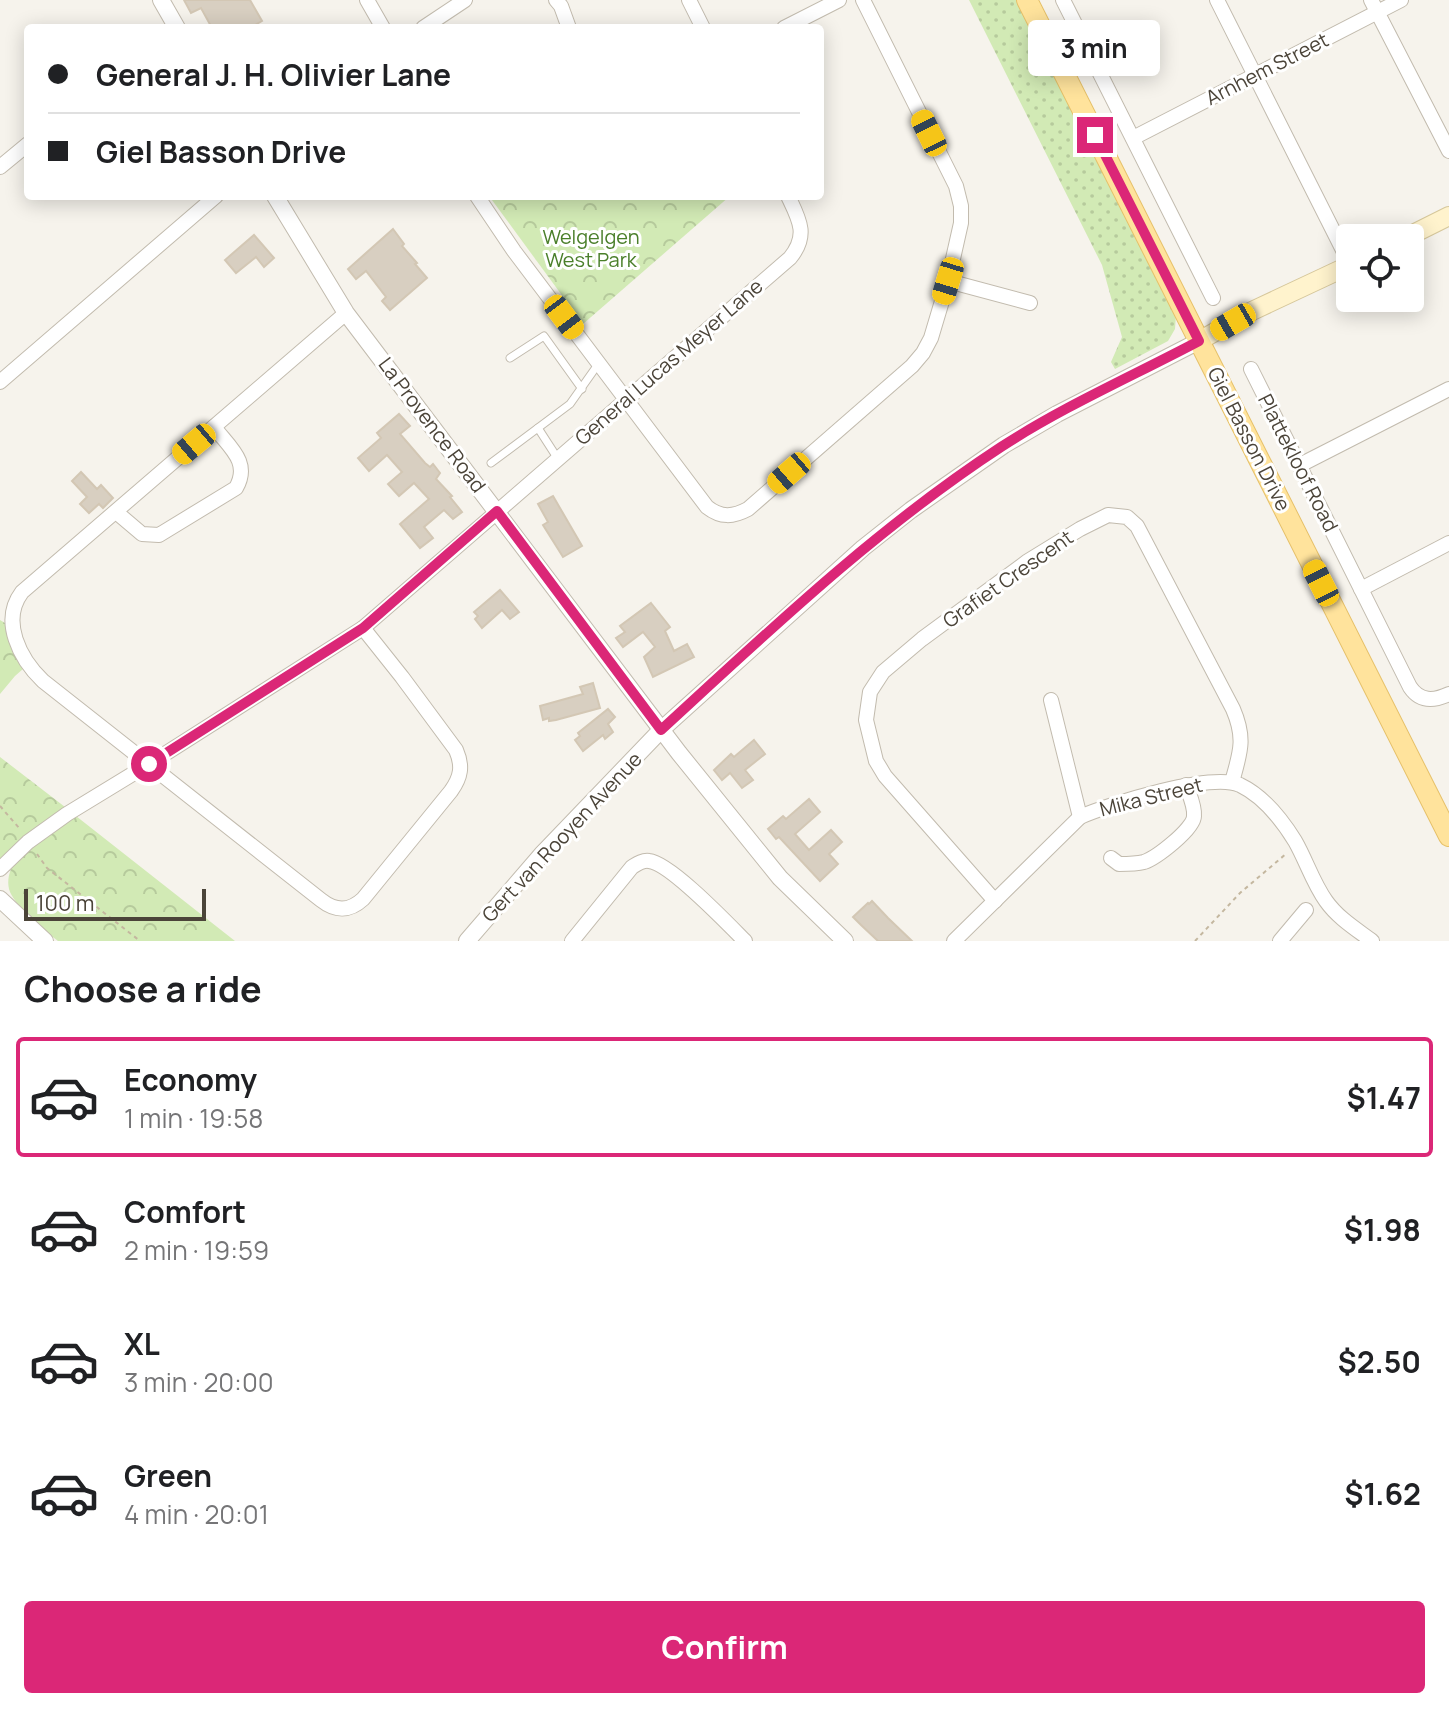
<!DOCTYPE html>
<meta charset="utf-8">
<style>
:root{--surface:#fff;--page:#f6f6f6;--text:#202124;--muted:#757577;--line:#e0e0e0;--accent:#db2777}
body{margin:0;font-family:Manrope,sans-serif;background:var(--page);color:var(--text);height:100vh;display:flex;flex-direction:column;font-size:30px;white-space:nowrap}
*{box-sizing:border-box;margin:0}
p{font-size:26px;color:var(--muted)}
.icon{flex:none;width:44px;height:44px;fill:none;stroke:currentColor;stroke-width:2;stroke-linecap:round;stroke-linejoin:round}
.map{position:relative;height:941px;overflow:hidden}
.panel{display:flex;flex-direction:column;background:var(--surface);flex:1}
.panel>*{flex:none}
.banner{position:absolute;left:24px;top:24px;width:800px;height:176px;border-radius:8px;box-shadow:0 4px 20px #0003;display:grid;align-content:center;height:176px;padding:0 24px;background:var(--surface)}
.buttons{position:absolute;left:1336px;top:224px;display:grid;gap:16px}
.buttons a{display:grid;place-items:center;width:88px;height:88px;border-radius:8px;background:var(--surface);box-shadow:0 4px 20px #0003;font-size:40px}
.scale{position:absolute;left:24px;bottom:20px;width:182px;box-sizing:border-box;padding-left:8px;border:4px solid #4b4439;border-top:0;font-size:22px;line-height:28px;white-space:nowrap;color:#4b4439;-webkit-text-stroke:6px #fff;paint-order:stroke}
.end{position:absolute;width:36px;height:36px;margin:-18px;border:10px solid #db2777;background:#fff;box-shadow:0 0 0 4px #fff}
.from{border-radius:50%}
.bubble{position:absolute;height:56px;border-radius:8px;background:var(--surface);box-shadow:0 4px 20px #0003;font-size:26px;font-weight:700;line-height:56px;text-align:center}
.car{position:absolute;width:24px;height:48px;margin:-24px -12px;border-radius:10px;box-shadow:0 0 6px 2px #0007;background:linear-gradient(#f5c518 24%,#345 0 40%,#f5c518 0 76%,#345 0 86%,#f5c518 0)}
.banner b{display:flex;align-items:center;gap:28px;height:76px;font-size:30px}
.banner b+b{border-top:2px solid var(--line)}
.banner i{width:20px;height:20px;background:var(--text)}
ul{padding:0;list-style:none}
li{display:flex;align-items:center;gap:24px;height:120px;margin:0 16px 12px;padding:0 8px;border:4px solid transparent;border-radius:8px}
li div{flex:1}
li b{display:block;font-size:30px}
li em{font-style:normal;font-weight:700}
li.current{border-color:var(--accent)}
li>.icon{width:72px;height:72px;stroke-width:1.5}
h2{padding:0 24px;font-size:36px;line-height:96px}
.action{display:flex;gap:16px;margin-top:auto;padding:16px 24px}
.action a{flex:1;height:92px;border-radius:8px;background:var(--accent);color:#fff;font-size:32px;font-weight:700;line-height:92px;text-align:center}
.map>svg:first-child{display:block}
.grass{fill:url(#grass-dots)}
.forest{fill:url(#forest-crowns)}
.building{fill:#d8cfc1;stroke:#d3c7b4;stroke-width:2}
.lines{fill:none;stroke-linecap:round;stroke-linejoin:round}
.service-casing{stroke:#c2bbae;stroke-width:9}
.minor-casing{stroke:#c2bbae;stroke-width:16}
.tertiary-casing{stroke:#c2bbae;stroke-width:18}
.secondary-casing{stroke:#d6c79b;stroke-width:20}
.primary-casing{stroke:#e6c16a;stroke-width:22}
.path{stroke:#c4b79f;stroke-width:2;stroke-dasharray:4 4;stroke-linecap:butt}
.service{stroke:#fff;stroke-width:7}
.minor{stroke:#fff;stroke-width:14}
.tertiary{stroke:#fff;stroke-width:16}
.secondary{stroke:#fff3cd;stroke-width:18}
.primary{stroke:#ffe39c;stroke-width:20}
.route{stroke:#db2777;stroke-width:10}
.labels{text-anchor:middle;stroke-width:6;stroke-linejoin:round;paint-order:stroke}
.street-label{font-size:20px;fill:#4b4439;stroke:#fff}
.park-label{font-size:20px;fill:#4a7f2a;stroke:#fff}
</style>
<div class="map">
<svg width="1449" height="941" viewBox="0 0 1449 941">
<defs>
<pattern id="grass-dots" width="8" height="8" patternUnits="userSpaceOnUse" patternTransform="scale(2)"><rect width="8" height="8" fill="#d2eab5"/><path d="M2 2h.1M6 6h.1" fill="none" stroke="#b6ca9c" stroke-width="1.8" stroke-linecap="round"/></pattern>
<pattern id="forest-crowns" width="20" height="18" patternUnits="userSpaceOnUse" patternTransform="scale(2)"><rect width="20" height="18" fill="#d2eab5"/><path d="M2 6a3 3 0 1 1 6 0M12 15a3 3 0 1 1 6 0" fill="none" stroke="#b6ca9c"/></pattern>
</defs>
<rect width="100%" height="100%" fill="#f6f3ec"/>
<!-- grass -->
<polygon class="grass" points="969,0 1018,0 1176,315 1175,329 1168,341 1115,369 1111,362 1122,337 1102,265"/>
<!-- forest -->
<g class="forest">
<polygon points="489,196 730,196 583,324"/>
<polygon points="0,620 5,623 14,653 23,669 15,676 0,694"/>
<polygon points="0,757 65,807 0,859"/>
<path d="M76,816l159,125h-177c-14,-11 -41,-33 -48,-49 -3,-8 -2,-17 2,-25 10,-16 47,-39 64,-51z"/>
</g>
<!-- building -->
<g class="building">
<polygon points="184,0 250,0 262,21 250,28 212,28 201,8 191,13"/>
<polygon points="393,229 404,244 402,246 417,263 415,264 427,278 390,310 382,301 386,297 366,271 356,279 348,269"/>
<polygon points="254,235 274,258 264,267 256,257 236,273 225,260"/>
<polygon points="399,414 410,426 400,434 425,463 430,467 433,464 440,473 436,479 452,496 450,497 462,512 453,519 444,510 424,527 433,538 420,548 400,524 429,499 414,483 399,496 388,484 402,472 387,455 369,471 358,458 381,438 377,433"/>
<polygon points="81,472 97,489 101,485 113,498 103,508 99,504 89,513 80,504 87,497 72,481"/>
<polygon points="553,496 582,546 563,557 543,525 548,522 538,504"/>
<polygon points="500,590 519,612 510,619 502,610 482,628 475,619 478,616 474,612"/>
<polygon points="651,603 670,627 665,631 674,651 687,644 694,657 653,677 644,657 655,647 643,632 623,647 616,638 625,632 620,626"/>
<polygon points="593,683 600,708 556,720 549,721 549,718 543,720 540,706 583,694 580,687"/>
<polygon points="608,709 615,717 608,724 613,732 605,739 603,735 583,751 575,740 580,736 578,733"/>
<polygon points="754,740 765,754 745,770 753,780 742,788 730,773 722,780 714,770 731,754 734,757"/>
<polygon points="809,799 820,812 795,834 809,850 831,830 842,842 829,854 838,864 820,881 779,837 776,839 768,829 783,816 786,819"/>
<polygon points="872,901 888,918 912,941 878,941 861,925 853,917 868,903 869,904"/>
</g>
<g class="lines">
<defs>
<g id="service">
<polyline points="510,358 544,336 582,389"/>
<polyline points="538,428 558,459"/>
<polyline points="491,463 570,404 599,363"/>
</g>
<g id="minor">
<polyline points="367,0 383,28"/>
<polyline points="556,0 561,6 569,28"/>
<polyline points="689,0 703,28"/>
<polyline points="1063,0 1213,298"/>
<polyline points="1217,0 1350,264"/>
<polyline points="1371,0 1449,151"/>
<polyline points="423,28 465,0"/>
<polyline points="784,28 839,0"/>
<polyline points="1133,138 1401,0"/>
<polyline points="0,167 28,144"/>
<path d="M477,196l37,55 193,256c14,11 26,10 41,2l164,-143 11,-13 8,-15 17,-57 13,-58v-17l-5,-20 -93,-186"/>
<polyline points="948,281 1030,303"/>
<path d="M346,313l-324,279c-22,29 -2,67 21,89l278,219c14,11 28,12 42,-1l88,-108c10,-14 12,-25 5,-41l-54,-73 -39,-49"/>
<path d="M1251,369l159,318c10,15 24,14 39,7"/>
<polyline points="0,382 216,196"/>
<polyline points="1300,465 1449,389"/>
<path d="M116,512l26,22 17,1 77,-47c15,-26 -7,-41 -22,-61"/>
<polyline points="1361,589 1449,543"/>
<polyline points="1051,700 1080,817"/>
<path d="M1111,858l8,6c8,0 17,0 25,-2 12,-4 50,-33 50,-46 1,-10 -5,-22 -8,-31"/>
<path d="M0,869l28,-27 39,-28 82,-50 214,-136 427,-370c19,-23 9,-39 -2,-62"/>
<path d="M995,901l-110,-125 -9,-15 -10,-41 4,-28 13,-20 39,-33 106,-78 52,-32 28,-14 19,2 10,9 96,183c13,30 7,44 -1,73"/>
<path d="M572,941l60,-74c5,-3 11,-7 17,-6 21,2 79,63 96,80"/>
<path d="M954,941l126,-124c30,-13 131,-45 160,-32 23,11 42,35 55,56 11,19 18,42 31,60 12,17 30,28 46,40"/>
<polyline points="1280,941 1306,910"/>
</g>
<g id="tertiary">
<polyline points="161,0 177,28"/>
<polyline points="275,196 346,313 679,753 780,878 845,941"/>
<polyline points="0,899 45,941"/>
<polyline points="467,941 543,853 661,730 863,548 911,510 1004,445 1057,414 1199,341"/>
</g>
<g id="secondary">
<polyline points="1405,238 1449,216"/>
<polyline points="1199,341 1252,311 1350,265"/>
</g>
<polyline id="primary" points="1027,0 1449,836"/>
</defs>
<!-- service casing -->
<use href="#service" class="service-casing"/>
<!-- minor casing -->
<use href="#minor" class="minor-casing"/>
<!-- tertiary casing -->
<use href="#tertiary" class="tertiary-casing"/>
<!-- secondary casing -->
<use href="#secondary" class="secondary-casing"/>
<!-- primary casing -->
<use href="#primary" class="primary-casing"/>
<!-- path -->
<g class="path">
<polyline points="0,806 20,829"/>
<polyline points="37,854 47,868 140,941"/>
<polyline points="1195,941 1240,893 1287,853"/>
</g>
<!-- service -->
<use href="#service" class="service"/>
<!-- minor -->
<use href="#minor" class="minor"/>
<!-- tertiary -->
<use href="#tertiary" class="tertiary"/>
<!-- secondary -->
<use href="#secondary" class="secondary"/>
<!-- primary -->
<use href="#primary" class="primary"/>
</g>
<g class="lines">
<!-- route -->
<path class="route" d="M149,764l214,-136 134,-117 164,219c109,-100 216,-202 340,-283 63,-41 132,-71 198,-106l-104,-206"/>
</g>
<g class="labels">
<!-- street labels -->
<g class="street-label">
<text transform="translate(1267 69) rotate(-27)" y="7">Arnhem Street</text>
<text transform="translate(669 362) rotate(-41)" y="7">General Lucas Meyer Lane</text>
<text transform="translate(432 425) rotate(53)" y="7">La Provence Road</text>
<text transform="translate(1249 439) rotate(63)" y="7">Giel Basson Drive</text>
<text transform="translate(1298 463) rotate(63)" y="7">Plattekloof Road</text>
<text transform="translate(1008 579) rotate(-35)" y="7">Grafiet Crescent</text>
<text transform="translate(1151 797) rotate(-14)" y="7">Mika Street</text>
<text transform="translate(562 837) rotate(-47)" y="7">Gert van Rooyen Avenue</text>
</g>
<!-- park labels -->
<g class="park-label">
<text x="591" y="244">Welgelgen<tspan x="591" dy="23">West Park</tspan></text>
</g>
</g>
</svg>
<div class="buttons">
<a><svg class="icon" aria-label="locate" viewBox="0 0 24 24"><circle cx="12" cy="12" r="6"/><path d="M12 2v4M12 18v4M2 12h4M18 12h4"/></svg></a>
</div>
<div class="scale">100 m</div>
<i class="end from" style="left:149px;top:764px"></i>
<i class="end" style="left:1095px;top:135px"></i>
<div class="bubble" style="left:1028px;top:20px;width:132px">3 min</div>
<i class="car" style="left:929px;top:133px;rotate:334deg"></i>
<i class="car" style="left:948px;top:281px;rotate:197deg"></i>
<i class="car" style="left:564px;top:317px;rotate:143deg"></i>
<i class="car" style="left:1233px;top:322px;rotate:240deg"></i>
<i class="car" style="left:194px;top:444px;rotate:230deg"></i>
<i class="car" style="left:789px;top:473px;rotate:229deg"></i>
<i class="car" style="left:1321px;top:583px;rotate:333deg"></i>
<div class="banner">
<b><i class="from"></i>General J. H. Olivier Lane</b>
<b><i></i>Giel Basson Drive</b>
</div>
</div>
<section class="panel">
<h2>Choose a ride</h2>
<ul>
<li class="current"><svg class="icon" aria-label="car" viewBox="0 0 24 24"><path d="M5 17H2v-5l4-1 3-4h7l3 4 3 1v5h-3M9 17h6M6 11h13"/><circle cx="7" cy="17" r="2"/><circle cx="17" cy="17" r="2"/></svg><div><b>Economy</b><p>1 min · 19:58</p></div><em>$1.47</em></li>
<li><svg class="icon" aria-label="car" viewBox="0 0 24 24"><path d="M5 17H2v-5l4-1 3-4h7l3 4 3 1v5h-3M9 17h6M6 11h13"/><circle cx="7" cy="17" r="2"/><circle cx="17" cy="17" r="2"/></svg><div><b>Comfort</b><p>2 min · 19:59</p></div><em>$1.98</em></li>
<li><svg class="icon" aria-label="car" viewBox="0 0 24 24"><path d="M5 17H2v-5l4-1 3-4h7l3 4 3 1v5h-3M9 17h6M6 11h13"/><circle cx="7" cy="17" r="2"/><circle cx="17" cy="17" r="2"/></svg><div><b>XL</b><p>3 min · 20:00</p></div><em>$2.50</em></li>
<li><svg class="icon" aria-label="car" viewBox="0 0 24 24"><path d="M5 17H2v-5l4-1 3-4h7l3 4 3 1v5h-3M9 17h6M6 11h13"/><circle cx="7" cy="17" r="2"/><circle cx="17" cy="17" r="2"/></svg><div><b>Green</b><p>4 min · 20:01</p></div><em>$1.62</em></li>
</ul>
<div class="action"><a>Confirm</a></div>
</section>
